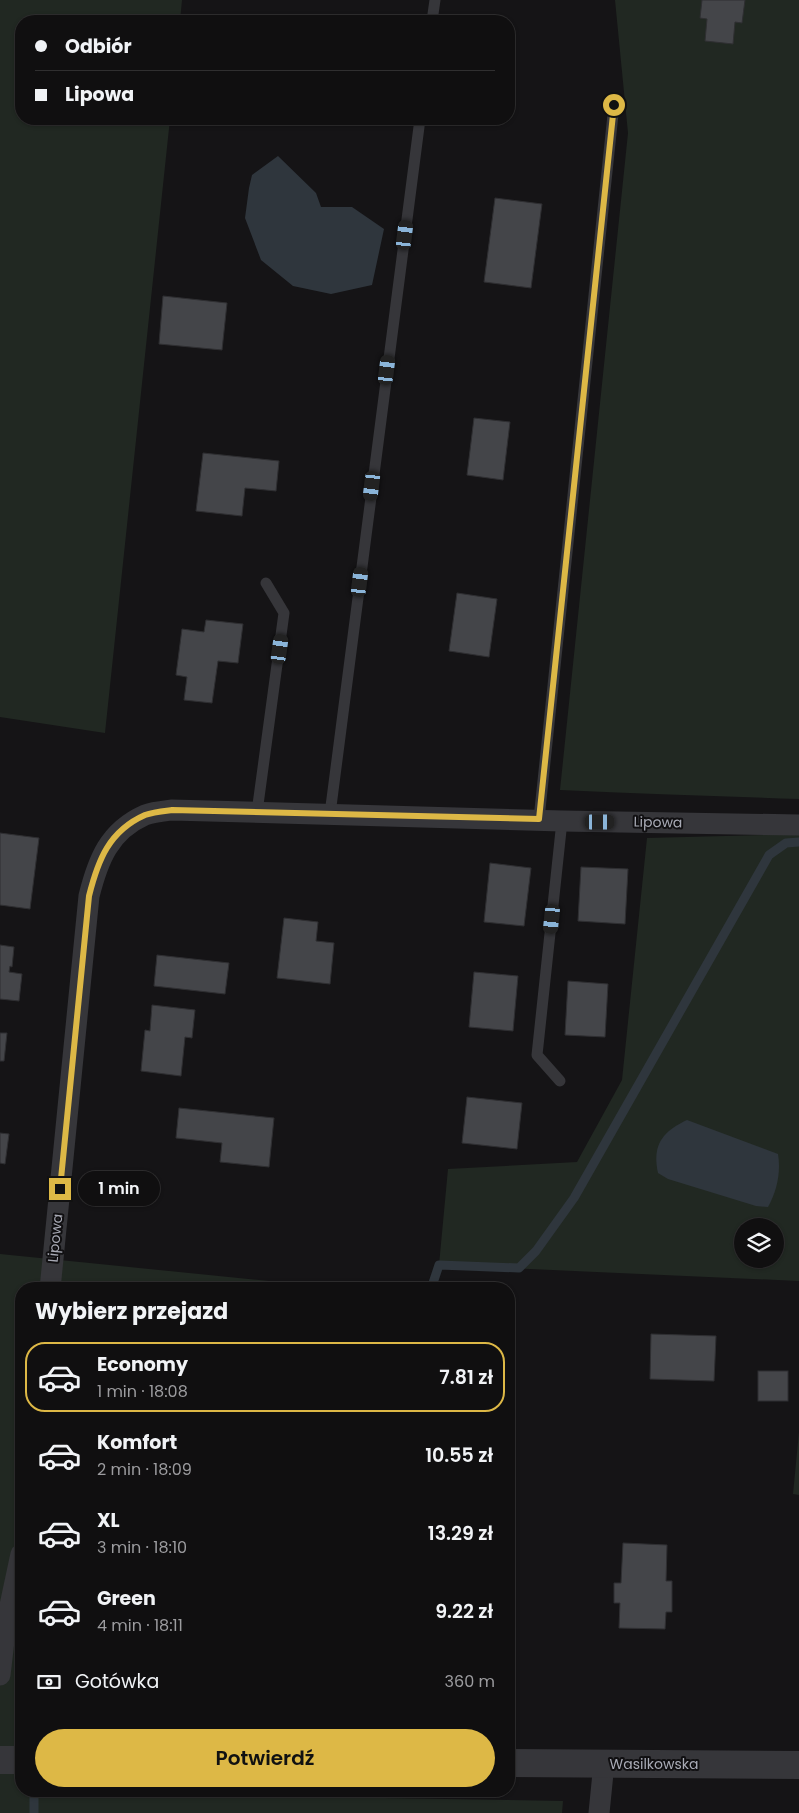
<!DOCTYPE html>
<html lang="pl">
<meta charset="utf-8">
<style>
:root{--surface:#100f10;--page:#191819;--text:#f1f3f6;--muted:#9c9c9f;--line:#302f30;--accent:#ddb846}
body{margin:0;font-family:Poppins,sans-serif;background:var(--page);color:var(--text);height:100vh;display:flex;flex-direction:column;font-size:19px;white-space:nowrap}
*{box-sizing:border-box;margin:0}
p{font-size:16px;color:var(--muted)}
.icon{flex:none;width:28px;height:28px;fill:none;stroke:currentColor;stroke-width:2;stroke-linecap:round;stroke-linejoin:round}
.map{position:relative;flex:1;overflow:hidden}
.drawer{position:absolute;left:15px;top:1282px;width:500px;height:515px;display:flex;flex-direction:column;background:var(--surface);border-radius:20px;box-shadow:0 1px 4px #0004,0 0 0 1px var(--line)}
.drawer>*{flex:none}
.hud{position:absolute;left:15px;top:15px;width:500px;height:110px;border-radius:20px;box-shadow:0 1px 4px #0004,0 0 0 1px var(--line);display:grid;align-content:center;height:110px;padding:0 20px;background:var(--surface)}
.controls{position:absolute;left:734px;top:1218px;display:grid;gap:10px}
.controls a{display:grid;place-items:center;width:50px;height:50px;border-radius:50%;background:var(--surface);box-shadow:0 1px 4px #0004,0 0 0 1px var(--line);font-size:25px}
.end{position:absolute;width:22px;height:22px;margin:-11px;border:6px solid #ddb846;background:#111;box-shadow:0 0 0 2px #111}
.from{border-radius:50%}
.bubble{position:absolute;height:35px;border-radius:18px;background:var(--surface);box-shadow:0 1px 4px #0004,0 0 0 1px var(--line);font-size:16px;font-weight:600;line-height:35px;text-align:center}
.car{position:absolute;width:15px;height:30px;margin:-15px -8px;border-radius:6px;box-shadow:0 0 4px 1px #0007;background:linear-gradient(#222 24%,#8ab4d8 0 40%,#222 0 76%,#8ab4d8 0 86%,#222 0)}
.hud b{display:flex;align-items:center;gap:18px;height:48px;font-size:19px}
.hud b+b{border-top:1px solid var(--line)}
.hud i{width:12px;height:12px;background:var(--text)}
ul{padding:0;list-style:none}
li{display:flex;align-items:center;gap:15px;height:70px;margin:0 10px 8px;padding:0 10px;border:2px solid transparent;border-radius:20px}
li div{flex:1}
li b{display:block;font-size:19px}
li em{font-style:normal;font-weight:600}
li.selected{border-color:var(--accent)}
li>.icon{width:45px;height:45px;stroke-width:1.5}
h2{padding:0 20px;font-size:22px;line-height:60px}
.pay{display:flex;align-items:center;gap:12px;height:55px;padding:0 20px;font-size:19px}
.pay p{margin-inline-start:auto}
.cta{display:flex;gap:10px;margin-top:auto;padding:10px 20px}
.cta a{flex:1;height:58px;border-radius:30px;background:var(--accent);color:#111;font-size:20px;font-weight:600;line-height:58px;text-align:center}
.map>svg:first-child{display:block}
.green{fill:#212822;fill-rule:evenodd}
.water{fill:#2f363d}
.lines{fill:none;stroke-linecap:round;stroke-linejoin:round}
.stream{stroke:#2f363d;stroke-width:9}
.building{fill:#444549;stroke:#2f2f32}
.service{stroke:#36363a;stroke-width:11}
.minor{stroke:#36363a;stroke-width:21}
.tertiary{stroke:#36363a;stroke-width:28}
.route{stroke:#ddb846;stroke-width:6}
.labels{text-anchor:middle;stroke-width:4;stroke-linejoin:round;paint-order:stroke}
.street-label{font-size:14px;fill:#a8aab5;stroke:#100f11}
</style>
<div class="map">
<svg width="799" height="1813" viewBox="0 0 799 1813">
<rect width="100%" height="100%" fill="#151416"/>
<!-- green -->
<g class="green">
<polygon points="0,0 182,0 180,21 21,21 21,119 170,119 105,733 0,717"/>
<path d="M615,0h184v799c-80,-3 -159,-5 -239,-9l68,-657z"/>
<path d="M799,834v447l-360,-16 9,-96 129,-7 45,-82 25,-242zM742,1226h33v33h-33z"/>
<polygon points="0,1254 348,1289 21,1289 21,1791 386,1791 386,1798 563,1801 562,1813 0,1813"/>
<polygon points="799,1432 799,1495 793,1494"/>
</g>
<!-- water -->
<g class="water">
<polygon points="278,156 316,193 321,207 352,207 384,229 372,285 331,294 293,286 261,260 245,218 249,188 252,175"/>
<path d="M687,1120l91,34c3,18 -1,37 -10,53l-12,-1 -88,-27 -10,-6c-6,-28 4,-41 29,-53z"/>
</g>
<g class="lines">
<!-- stream -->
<g class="stream">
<polyline points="431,1289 439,1265 519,1268 536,1251 574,1198 769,855 786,843 799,842"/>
<polyline points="34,1813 34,1791"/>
</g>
</g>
<!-- building -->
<g class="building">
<polygon points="702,0 745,0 742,23 735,22 733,44 705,41 707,19 700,18"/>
<polygon points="495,198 542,204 531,288 484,282"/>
<polygon points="163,296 227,303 222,350 159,344"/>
<polygon points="474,418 510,422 503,480 467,475"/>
<polygon points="203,453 279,461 276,491 245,488 242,516 196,511"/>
<polygon points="457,593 497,599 489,657 449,651"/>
<polygon points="206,620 243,624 238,663 218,661 212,703 184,700 187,677 176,675 182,629 204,632"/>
<polygon points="0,833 39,838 30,909 0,905"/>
<polygon points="490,863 531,868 524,926 484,922"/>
<polygon points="581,867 628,869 625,924 578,921"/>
<polygon points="284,918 318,922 316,941 334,943 330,984 277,978"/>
<polygon points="0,945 14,947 12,967 10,966 9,972 22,974 19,1001 0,999"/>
<polygon points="157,955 229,963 225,994 154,986"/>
<polygon points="474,972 518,976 513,1031 469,1027"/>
<polygon points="568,981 608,984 605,1037 565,1035"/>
<polygon points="152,1005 195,1010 192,1038 185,1037 181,1076 141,1071 145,1030 150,1031"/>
<polygon points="0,1033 7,1033 4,1061 0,1061"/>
<polygon points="467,1097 522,1103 517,1149 462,1143"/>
<polygon points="179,1108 274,1118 269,1167 220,1162 222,1143 176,1138"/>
<polygon points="0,1133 9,1134 5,1164 0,1163"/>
<polygon points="651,1334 716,1336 714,1381 650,1379"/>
<rect x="758" y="1371" width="30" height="30"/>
<polygon points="623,1543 667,1545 666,1581 672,1581 672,1612 666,1612 665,1629 619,1628 620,1603 614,1603 614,1583 621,1583"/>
</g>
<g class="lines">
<!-- service -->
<g class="service">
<polyline points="432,21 435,0"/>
<polyline points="257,812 284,613 266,583"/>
<polyline points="330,814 420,119"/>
<polyline points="539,819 614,105"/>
<polyline points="560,1081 537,1055 562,821"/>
</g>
<!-- minor -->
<g class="minor">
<path d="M50,1289l39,-393c9,-36 20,-65 56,-81 8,-3 19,-4 27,-5l390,11 237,4"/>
<polyline points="0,1675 6,1624 21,1554"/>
<polyline points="599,1813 604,1763"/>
</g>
<!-- tertiary -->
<g class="tertiary">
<polyline points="0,1760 21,1760"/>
<polyline points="509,1763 799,1765"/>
</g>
</g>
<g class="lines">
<!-- route -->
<path class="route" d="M60,1189l29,-293c9,-36 20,-65 56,-81 8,-3 19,-4 27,-5l367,9 75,-714"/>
</g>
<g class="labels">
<!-- street labels -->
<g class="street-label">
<text transform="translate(658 822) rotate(1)" y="5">Lipowa</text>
<text transform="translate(55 1238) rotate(-84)" y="5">Lipowa</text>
<text x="654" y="1769">Wasilkowska</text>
</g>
</g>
</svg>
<div class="controls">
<a><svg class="icon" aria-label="layers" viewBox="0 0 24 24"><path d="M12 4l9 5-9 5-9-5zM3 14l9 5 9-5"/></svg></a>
</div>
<i class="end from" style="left:614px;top:105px"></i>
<i class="end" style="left:60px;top:1189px"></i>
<div class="bubble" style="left:78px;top:1171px;width:82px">1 min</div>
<i class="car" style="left:405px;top:235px;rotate:7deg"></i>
<i class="car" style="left:387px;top:370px;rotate:7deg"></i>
<i class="car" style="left:372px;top:486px;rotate:187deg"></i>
<i class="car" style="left:360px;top:582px;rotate:7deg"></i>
<i class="car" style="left:280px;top:649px;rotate:8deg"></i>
<i class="car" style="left:600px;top:822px;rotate:90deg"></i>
<i class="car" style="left:552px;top:919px;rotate:186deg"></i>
<div class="hud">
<b><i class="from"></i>Odbiór</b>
<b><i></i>Lipowa</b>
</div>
<section class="drawer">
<h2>Wybierz przejazd</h2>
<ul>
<li class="selected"><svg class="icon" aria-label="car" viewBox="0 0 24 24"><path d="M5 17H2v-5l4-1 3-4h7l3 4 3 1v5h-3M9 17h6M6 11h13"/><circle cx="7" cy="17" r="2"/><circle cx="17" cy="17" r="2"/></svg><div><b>Economy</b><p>1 min · 18:08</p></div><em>7.81 zł</em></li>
<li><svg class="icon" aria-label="car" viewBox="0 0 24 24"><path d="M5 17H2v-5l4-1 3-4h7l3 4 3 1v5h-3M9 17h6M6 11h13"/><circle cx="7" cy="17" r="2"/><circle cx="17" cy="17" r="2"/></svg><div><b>Komfort</b><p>2 min · 18:09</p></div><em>10.55 zł</em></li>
<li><svg class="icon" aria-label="car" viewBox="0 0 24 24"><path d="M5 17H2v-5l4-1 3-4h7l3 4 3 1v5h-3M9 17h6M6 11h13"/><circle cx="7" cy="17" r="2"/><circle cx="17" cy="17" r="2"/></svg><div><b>XL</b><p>3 min · 18:10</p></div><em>13.29 zł</em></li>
<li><svg class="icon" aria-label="car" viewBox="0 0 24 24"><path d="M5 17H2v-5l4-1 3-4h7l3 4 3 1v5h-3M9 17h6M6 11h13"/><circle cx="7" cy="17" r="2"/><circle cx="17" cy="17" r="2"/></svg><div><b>Green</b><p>4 min · 18:11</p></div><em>9.22 zł</em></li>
</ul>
<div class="pay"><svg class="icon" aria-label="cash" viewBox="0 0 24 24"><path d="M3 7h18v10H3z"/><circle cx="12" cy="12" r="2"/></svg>Gotówka<p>360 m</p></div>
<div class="cta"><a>Potwierdź</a></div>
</section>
</div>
